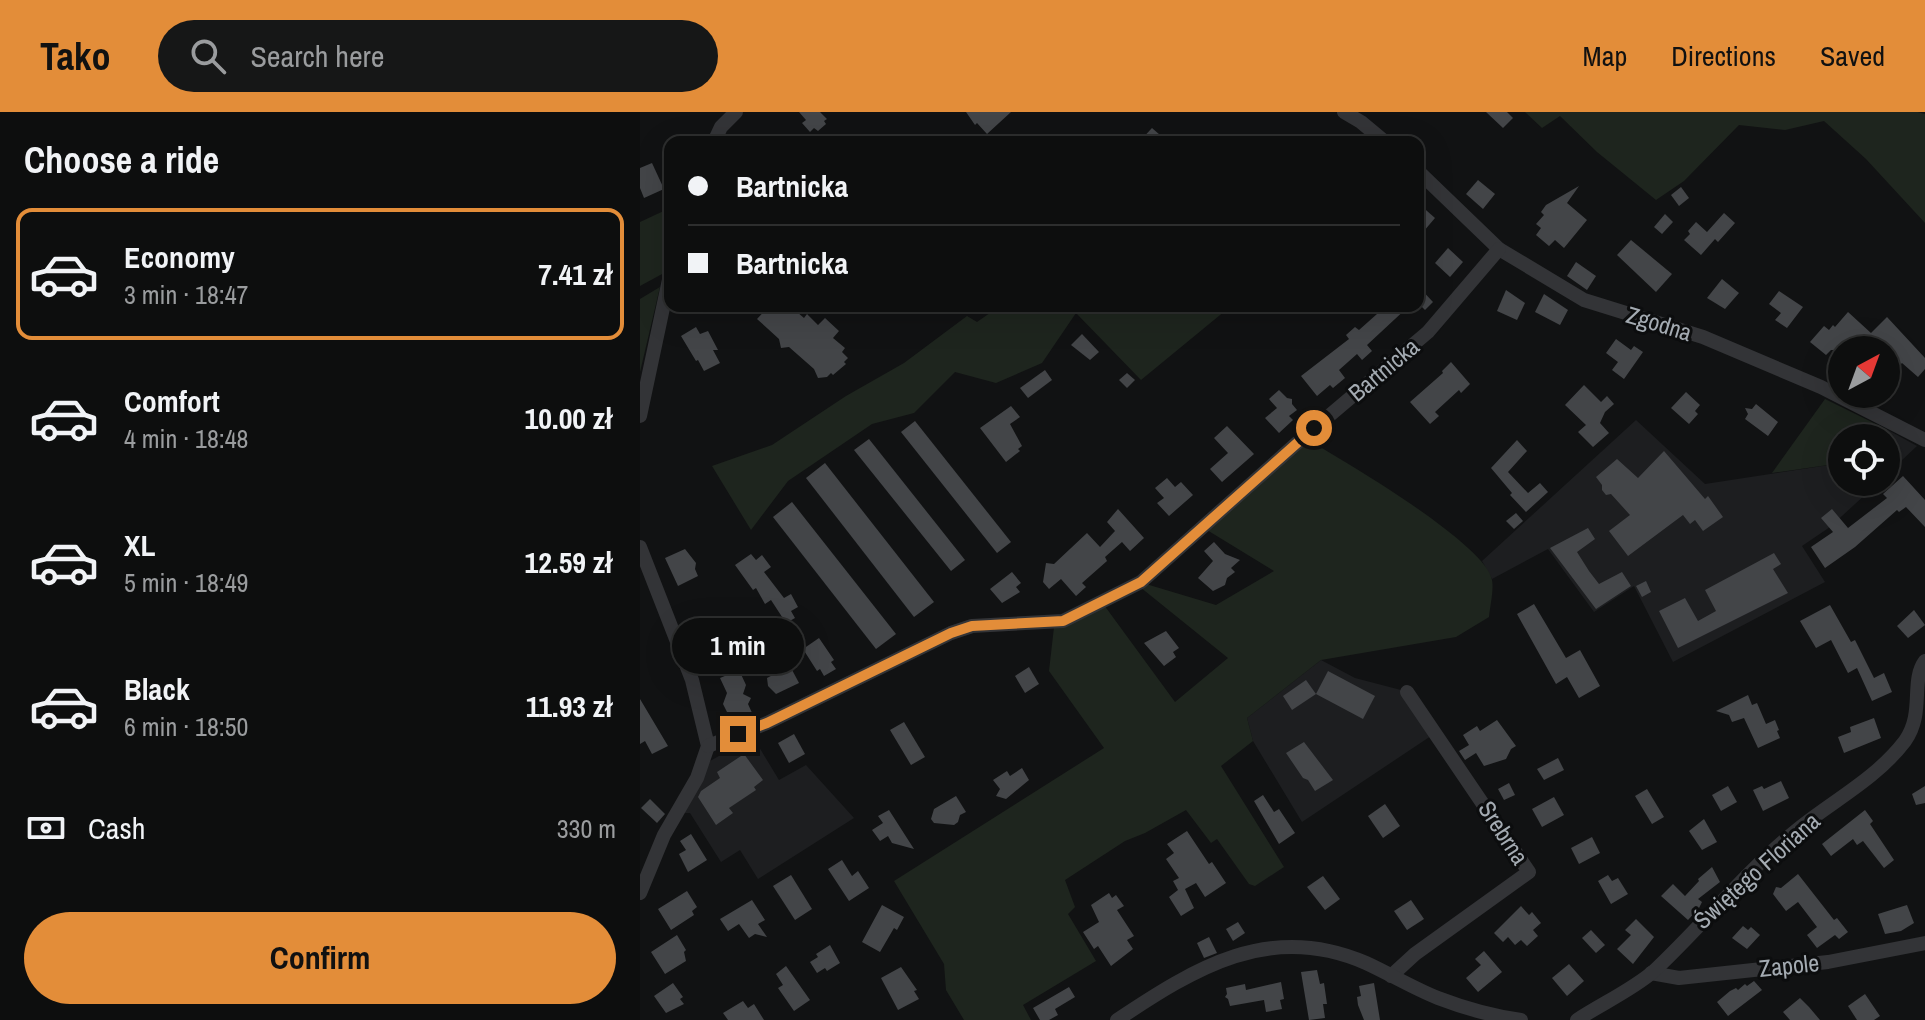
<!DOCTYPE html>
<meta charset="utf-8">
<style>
:root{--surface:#0d0e0e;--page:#161717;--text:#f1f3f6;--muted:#9a9c9e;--line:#2d2e2e;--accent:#e38d39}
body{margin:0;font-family:"Archivo Narrow",sans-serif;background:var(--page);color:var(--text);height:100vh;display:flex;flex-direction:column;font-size:30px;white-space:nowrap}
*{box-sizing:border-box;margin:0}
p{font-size:26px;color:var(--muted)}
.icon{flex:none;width:44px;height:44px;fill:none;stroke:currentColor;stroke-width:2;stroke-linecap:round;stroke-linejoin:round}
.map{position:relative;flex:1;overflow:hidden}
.details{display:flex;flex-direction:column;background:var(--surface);width:640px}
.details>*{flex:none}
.top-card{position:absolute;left:24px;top:24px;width:760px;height:176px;border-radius:16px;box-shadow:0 8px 32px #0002,0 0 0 2px var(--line);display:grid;align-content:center;height:176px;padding:0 24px;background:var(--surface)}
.needle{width:52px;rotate:41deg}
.buttons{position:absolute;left:1188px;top:224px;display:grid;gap:16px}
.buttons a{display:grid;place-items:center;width:72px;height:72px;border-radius:50%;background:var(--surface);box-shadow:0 8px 32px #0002,0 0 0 2px var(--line);font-size:40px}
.end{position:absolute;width:36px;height:36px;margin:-18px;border:10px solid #e38d39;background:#111;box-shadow:0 0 0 4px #111}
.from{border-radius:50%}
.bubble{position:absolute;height:56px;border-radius:28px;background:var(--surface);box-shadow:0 8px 32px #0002,0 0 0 2px var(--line);font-size:26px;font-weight:800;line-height:56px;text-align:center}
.top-card b{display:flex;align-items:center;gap:28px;height:76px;font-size:30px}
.top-card b+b{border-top:2px solid var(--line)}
.top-card i{width:20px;height:20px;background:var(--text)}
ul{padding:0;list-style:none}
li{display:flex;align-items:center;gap:24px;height:132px;margin:0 16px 12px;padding:0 8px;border:4px solid transparent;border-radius:16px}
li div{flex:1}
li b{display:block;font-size:30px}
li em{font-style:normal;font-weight:800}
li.current{border-color:var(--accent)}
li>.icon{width:72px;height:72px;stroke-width:1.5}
h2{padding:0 24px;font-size:36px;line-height:96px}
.pay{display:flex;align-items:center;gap:20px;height:88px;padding:0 24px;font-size:30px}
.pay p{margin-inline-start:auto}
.action{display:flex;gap:16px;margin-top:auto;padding:16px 24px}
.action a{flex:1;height:92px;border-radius:48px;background:var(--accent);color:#111;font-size:32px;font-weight:800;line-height:92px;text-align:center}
header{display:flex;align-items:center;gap:48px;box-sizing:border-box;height:112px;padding:0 40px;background:var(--accent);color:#111}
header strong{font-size:38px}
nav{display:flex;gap:44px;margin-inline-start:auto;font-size:28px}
.search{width:560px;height:72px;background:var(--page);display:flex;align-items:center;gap:20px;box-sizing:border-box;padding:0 28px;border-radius:44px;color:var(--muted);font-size:30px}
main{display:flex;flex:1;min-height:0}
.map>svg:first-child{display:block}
.built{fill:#1d1e20}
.green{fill:#1e251e}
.building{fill:#434548}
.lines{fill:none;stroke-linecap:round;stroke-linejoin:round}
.street{stroke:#333437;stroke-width:14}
.route{stroke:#e38d39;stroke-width:10}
.labels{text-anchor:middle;stroke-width:6;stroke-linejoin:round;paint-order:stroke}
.street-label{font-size:24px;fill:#a4abb2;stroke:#0c0d0e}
</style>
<header>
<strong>Tako</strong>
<div class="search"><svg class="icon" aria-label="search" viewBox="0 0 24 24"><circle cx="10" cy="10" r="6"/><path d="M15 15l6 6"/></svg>Search here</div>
<nav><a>Map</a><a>Directions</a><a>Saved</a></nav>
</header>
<main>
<section class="details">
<h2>Choose a ride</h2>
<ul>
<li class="current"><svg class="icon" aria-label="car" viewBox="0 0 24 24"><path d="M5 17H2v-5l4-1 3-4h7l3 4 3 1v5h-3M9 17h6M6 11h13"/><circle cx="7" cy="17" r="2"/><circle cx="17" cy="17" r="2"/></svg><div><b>Economy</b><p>3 min · 18:47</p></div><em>7.41 zł</em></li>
<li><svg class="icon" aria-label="car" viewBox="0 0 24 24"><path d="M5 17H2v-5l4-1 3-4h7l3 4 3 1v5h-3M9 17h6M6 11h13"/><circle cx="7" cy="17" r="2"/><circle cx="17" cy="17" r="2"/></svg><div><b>Comfort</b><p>4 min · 18:48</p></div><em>10.00 zł</em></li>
<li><svg class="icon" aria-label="car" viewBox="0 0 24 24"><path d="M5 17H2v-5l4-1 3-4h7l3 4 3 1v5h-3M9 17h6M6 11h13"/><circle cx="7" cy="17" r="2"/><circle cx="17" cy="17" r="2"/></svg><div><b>XL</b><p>5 min · 18:49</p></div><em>12.59 zł</em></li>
<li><svg class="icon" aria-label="car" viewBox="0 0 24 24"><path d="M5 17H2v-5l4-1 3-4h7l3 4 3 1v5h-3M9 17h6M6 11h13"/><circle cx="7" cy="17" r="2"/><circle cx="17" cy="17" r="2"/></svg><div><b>Black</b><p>6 min · 18:50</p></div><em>11.93 zł</em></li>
</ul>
<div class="pay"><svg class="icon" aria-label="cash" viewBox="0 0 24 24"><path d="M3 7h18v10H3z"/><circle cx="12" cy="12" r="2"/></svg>Cash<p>330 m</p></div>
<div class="action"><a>Confirm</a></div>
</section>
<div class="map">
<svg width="1285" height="908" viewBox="0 0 1285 908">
<rect width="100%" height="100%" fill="#111213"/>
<!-- built -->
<g class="built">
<polygon points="996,308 1065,372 1202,351 1202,370 1239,370 1190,415 1162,434 1185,470 1033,550 994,474 954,500 908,437 852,467 842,449"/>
<polygon points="1248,318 1277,334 1246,363 1246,326 1239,326"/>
<polygon points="681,548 715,566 761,578 791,624 662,710 613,629 607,606"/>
<polygon points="113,625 139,668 166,653 214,706 118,767 100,738 81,750 50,701 44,701 70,649"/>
</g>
<!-- green -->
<g class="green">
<polygon points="885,0 1278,0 1285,2 1285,111 1226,47 1184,9 1145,18 1099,13 1044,69 1016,88 957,40 920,4 902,16"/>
<polygon points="30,96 30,140 24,161 0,174 0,110"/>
<polygon points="20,175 0,260 0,187"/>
<polygon points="360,194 591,194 501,268 436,201 402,251 356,271 315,260 274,301 232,312 148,369 111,418 72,354 132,333 206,284 264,251 327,204 337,210"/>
<polygon points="1185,287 1248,318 1239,326 1202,326 1202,351 1132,361"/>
<path d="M668,328c35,20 178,104 184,140 2,10 -2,26 -3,37l-33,20 -135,23 -74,58 6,23 -32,25 63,101 -29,19 -6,-2 -32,-45 -6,4 -25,-33 -41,23 -20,8 -60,39 10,27 -7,7 28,47 -73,44 8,15h-67l-18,-30 -2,-26 -50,-83 210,-133 -55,-77 5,-44 50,-22 71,97 53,-44 -88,-71 6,-3 70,21 58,-34 -67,-41z"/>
</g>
<!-- building -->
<g class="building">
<polygon points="159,0 180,0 187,7 184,9 186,12 178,19 174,16 170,20 162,11 166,8"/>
<polygon points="326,0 371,0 347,22 337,11 335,13"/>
<polygon points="846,0 867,0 873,6 863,16"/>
<polygon points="512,16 520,23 514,30 499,30"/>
<polygon points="12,51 24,77 4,86 0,76 0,56"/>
<polygon points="838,68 855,82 843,97 826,82"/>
<polygon points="939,74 927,91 947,108 924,136 915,128 909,134 896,123 901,116 896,112 904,103 901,100 906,93"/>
<polygon points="1041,75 1049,86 1039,94 1031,83"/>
<polygon points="778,91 795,106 778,126"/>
<polygon points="1084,101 1095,111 1078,130 1075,127 1061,143 1044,128 1050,122 1048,119 1056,110 1067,120"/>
<polygon points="1025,102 1033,110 1022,122 1014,115"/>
<polygon points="991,128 1032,162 1016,180 977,143"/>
<polygon points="808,136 823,150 810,165 795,151"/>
<polygon points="936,150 956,164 947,178 927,164"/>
<polygon points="1082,167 1099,181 1085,197 1067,186"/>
<polygon points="778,174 793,190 785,198 778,191"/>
<polygon points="866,178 885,191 877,208 857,199"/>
<polygon points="1139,179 1163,195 1147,216 1135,208 1141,201 1129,192"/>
<polygon points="904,182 928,198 920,213 895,200"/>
<polygon points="129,194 150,194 164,206 167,202 178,213 185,206 199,219 193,226 205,236 202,240 208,246 204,250 206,252 193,263 191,261 187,265 178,266 174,257 149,235 141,236 139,227 117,207"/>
<polygon points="746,194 769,194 727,233 732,239 722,248 717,242 699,258 705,266 693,276 690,273 677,284 661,264 709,227 706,223 715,215 719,218"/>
<polygon points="1208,200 1231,221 1247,205 1285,246 1285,257 1278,265 1262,251 1257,256 1246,246 1246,238 1191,238 1186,243 1170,230 1184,214 1189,218 1193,213 1195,215"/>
<polygon points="56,215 60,222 68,219 78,238 73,238 80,251 64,259 58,248 56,249 41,224"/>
<polygon points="442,222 459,240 450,248 431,233"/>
<polygon points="976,227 991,238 994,234 1003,240 984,267 972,258 978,250 966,241"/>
<polygon points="811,250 830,272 821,281 819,278 795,300 799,304 790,312 770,290 803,261 802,259"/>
<polygon points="405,258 412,268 388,286 380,276"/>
<polygon points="487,261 495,268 487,276 479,268"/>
<polygon points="944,273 961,290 967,284 974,292 965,300 960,311 969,321 953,335 938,320 946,313 925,293"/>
<polygon points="639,278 647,286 652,287 652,292 657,298 649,304 653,308 639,321 625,306 637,296 629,287"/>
<polygon points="1046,280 1060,293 1055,299 1058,302 1049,312 1031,296"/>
<polygon points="1116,292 1138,310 1128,324 1105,307 1108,302 1105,296 1112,297"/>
<polygon points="371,294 380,305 370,312 382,334 378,337 380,339 366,350 340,316"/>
<polygon points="275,309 371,430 357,441 261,320"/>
<polygon points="587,314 614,342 582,370 570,357 588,341 574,326"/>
<polygon points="229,327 325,448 311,459 214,338"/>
<polygon points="877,328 887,339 868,360 888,381 900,371 908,380 886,400 870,383 872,381 851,356"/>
<polygon points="1024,339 1065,387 1068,384 1083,405 1063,419 1055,408 1050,412 1043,403 988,444 969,419 990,403 971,382 966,383 962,378 962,373 956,365 977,347 998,366"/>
<polygon points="185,351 294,490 274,505 166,366"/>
<polygon points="1263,364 1285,388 1285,415 1266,395 1259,400 1257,398 1215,435 1185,456 1171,435 1193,420 1181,406 1192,397 1208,416 1247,386 1243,382"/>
<polygon points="527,366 535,375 541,370 553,383 529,404 517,391 524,386 515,376"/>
<polygon points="152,390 256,522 236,537 133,405"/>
<polygon points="478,397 504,426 490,439 482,430 465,445 467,449 442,471 446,475 436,484 421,467 409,477 403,470 406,451 414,452 447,421 460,435 475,419 467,410"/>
<polygon points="876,401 883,409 874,417 866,409"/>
<polygon points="948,416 955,427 937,440 949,459 959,472 982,460 991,474 956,497 910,436"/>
<polygon points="574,430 585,442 600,448 591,456 595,460 587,466 585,473 573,479 558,466 573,449 564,439"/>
<polygon points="45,437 56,451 55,457 58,464 38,474 25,446"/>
<polygon points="1134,441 1141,452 1133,457 1148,481 1038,536 1019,499 1045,486 1058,509 1076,499 1065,478"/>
<polygon points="111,442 116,448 122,443 131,455 124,460 144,486 151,482 158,495 151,499 155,506 146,511 131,488 125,492 116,476 113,478 95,453"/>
<polygon points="372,460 381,471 376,475 380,480 362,491 350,477"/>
<polygon points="1006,469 1011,480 1002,485 996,474"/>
<polygon points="894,492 926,546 940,538 960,574 939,586 927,565 916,572 877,502"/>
<polygon points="1190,493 1211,530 1215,528 1234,566 1244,561 1252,580 1232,589 1217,556 1208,561 1191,528 1176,536 1160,509"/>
<polygon points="1274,498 1285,513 1268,526 1257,514"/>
<polygon points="526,519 539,536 533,540 536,545 524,554 504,531"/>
<polygon points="179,526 194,548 191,550 196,557 184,564 180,557 177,559 163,537"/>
<polygon points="150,554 159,571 136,582 128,574 127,566"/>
<polygon points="389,555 399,572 385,581 375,564"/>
<polygon points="99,558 106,573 103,582 111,586 108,592 113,603 82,617 76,605 87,600 83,592 87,581 80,566"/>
<polygon points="688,559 735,584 723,607 676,582"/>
<polygon points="666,568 676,582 652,598 643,584"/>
<polygon points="1108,583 1112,593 1117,591 1126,612 1135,608 1139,618 1137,619 1140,626 1118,636 1104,606 1092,610 1089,603 1076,599"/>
<polygon points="0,587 28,634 12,642 5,629 0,632"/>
<polygon points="1234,606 1241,626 1204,641 1198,625 1211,620 1210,615"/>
<polygon points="857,608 876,634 871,637 866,647 844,654 836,641 825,648 819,639 829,633 823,623 837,614 840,619"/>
<polygon points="264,610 285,645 271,653 250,618"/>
<polygon points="154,622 165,642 149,651 138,631"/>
<polygon points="664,630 693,668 675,679 668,668 663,666 646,641"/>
<polygon points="104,642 123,668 114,675 116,678 89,696 93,701 76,713 58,685 61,679 80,666 77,660"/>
<polygon points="918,646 924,658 904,668 897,657"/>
<polygon points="382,656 389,668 366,687 356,684 360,677 353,668 367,659 370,664"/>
<polygon points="1141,669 1149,686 1123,699 1113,678 1122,674 1124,677"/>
<polygon points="869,671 875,683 864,688 858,677"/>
<polygon points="1088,674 1097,690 1081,699 1072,683"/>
<polygon points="1285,674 1285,691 1276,693 1272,682"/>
<polygon points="1007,677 1024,705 1012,712 995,684"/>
<polygon points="623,683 634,700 639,697 655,721 639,732 614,689"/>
<polygon points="316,684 326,700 320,703 318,710 314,713 294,711 291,707 294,697"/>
<polygon points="914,685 924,703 902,715 892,697"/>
<polygon points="10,687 25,702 17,711 1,696"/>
<polygon points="745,692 760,714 743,726 728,704"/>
<polygon points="249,698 265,723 274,737 252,731 248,724 240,729 232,718 243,711 238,704"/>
<polygon points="1225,698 1233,709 1230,712 1254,748 1244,756 1223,729 1217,733 1213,727 1191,744 1182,732"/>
<polygon points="1064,707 1077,730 1062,738 1049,719"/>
<polygon points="547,719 569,752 572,750 586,771 565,785 556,771 545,777 554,796 541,804 529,785 538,778 533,769 539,766 526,747 534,741 527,732"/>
<polygon points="51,722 67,748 48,760 39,742 46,738 40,729"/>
<polygon points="952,725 960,741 939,752 931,736"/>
<polygon points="202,748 212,764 218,759 229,776 209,789 188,757"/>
<polygon points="1072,755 1080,770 1058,787 1062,790 1059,796 1048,808 1021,784 1033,772 1045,784 1059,769 1058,767"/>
<polygon points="1158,762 1194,808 1197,806 1208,820 1199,827 1195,823 1177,836 1167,823 1177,815 1158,790 1146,799 1133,782 1136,775 1141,776"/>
<polygon points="151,763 172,797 155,808 133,774"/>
<polygon points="968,763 972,769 978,766 988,782 971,792 958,769"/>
<polygon points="683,764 700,787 685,798 667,775"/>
<polygon points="47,779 57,795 52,799 54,803 31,818 18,797"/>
<polygon points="469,781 472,786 476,783 484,794 477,798 494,824 487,828 493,837 471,854 458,834 454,837 443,820 459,810 451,793"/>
<polygon points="112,788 125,808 118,812 127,825 115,822 109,826 99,812 88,819 80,807"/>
<polygon points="771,788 784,807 767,818 754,799"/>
<polygon points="242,793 264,805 257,818 254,816 240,840 222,830"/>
<polygon points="1267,793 1274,811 1261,819 1245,822 1238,802"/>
<polygon points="881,794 889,803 892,800 901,811 893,818 898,824 887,834 881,828 875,833 868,825 863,830 854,821"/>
<polygon points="996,807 1014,825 993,852 977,837 991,823 985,818"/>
<polygon points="598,810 605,821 593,829 586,817"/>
<polygon points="1103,814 1108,818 1111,815 1120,823 1107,837 1092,826"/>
<polygon points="951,818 965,833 956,841 942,826"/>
<polygon points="37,823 46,838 44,840 46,849 25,862 11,840"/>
<polygon points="569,825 577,841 564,846 557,831"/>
<polygon points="190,833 200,851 187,859 185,856 177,861 170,850 178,845 176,842"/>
<polygon points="844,839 862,860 838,880 826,866 841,853 835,847"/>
<polygon points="929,852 944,869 927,884 912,866"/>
<polygon points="146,854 170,888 154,899 138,876 143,873 136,862"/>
<polygon points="261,855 277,878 274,879 279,887 258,898 241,866"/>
<polygon points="677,858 680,872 684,871 687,892 683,892 685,906 669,908 661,860"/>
<polygon points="1114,869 1122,878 1088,904 1077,890 1090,879 1096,876 1098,878 1105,872 1107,874"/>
<polygon points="641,870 644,887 640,888 642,897 626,900 624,888 590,894 588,887 585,885 587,882 586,876 605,872 606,878"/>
<polygon points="33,871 43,885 40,887 44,892 26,901 14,884"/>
<polygon points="734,871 740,908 724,908 718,893 717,885 721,884 719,874"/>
<polygon points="429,875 435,885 415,897 418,903 409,908 400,908 393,896"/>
<polygon points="1225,882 1240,904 1234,908 1217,908 1208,894"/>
<polygon points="1160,886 1169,895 1180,908 1150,908 1143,900"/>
<polygon points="103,889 108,896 114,892 124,908 88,908 83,901"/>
</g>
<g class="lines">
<!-- street -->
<g class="street">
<polyline points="704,0 721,10 745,30"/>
<polyline points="74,30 81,15 96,0"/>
<polyline points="778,59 859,137 944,188 1063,225 1181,275 1285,328"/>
<polyline points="0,304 30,163"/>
<polyline points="0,435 52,568 68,634 57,666 24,723 0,781"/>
<polyline points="68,634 127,611 311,521 332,514 423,509 501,470 657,331 788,220 859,137"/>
<polyline points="1011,861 1039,866 1188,850 1285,831"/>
<polyline points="751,864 775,842 889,760 767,580"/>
<path d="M477,908c78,-52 153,-99 249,-57 24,11 47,25 72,35 26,10 55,18 83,22"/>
<path d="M937,908c24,-16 55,-30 77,-49 49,-46 91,-99 143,-141 37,-30 79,-51 108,-89 20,-28 5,-60 20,-80"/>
</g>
</g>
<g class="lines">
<!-- route -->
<polyline class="route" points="98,622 127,611 311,521 332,514 423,509 501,470 674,316"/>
</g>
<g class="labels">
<!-- street labels -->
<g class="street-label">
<text transform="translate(1019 212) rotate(17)" y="8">Zgodna</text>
<text transform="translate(744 258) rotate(-40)" y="8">Bartnicka</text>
<text transform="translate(863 721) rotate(57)" y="8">Srebrna</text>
<text transform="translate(1117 759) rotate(-42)" y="8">Świętego Floriana</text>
<text transform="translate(1149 854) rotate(-6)" y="8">Zapole</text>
</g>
</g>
</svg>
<div class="buttons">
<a><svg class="needle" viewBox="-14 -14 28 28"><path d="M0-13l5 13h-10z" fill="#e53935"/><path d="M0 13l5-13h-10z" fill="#9a9c9e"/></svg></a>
<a><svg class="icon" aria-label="locate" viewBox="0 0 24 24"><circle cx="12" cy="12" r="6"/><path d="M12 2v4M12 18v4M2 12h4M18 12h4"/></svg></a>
</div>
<i class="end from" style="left:674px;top:316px"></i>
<i class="end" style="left:98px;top:622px"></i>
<div class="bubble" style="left:32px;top:506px;width:132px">1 min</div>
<div class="top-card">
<b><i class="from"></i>Bartnicka</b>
<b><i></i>Bartnicka</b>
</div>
</div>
</main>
